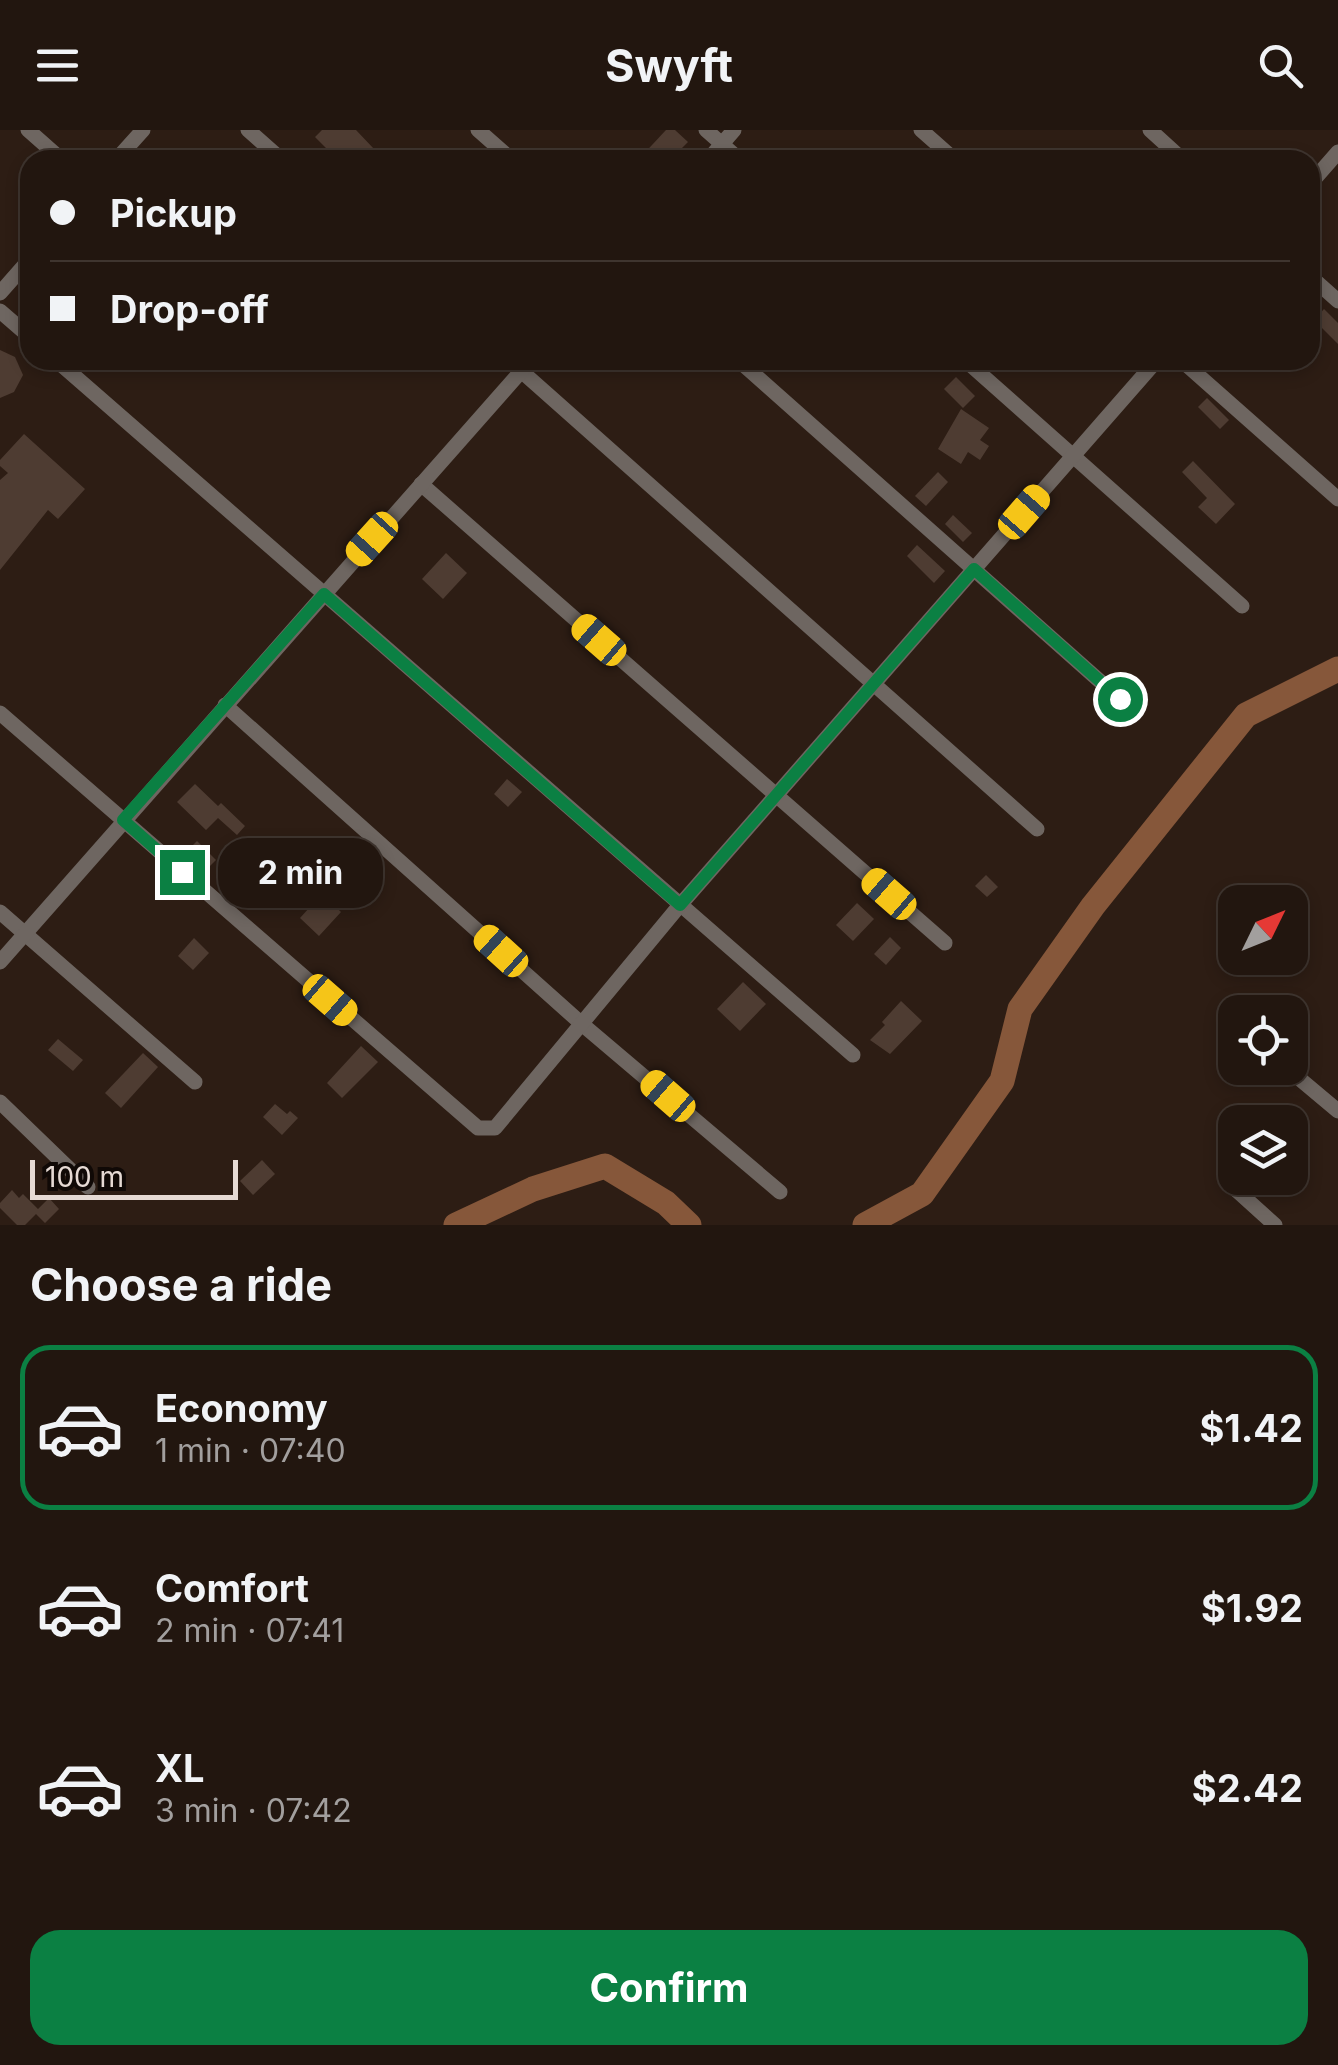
<!DOCTYPE html>
<meta charset="utf-8">
<style>
:root{--surface:#22160f;--page:#2a1f18;--text:#f1f3f6;--muted:#a29f9e;--line:#3f352f;--accent:#0b8043}
body{margin:0;font-family:Inter,sans-serif;background:var(--page);color:var(--text);height:100vh;display:flex;flex-direction:column;font-size:38px;white-space:nowrap}
*{box-sizing:border-box;margin:0}
p{font-size:32px;color:var(--muted)}
.icon{flex:none;width:55px;height:55px;fill:none;stroke:currentColor;stroke-width:2;stroke-linecap:round;stroke-linejoin:round}
.map{position:relative;height:1095px;overflow:hidden}
.details{display:flex;flex-direction:column;background:var(--surface);flex:1}
.details>*{flex:none}
.banner{position:absolute;left:20px;top:20px;width:1300px;height:220px;border-radius:30px;box-shadow:0 5px 15px #0003,0 0 0 2px var(--line);display:grid;align-content:center;height:220px;padding:0 30px;background:var(--surface)}
.needle{width:65px;rotate:47deg}
.tools{position:absolute;left:1218px;top:755px;display:grid;gap:20px}
.tools a{display:grid;place-items:center;width:90px;height:90px;border-radius:20px;background:var(--surface);box-shadow:0 5px 15px #0003,0 0 0 2px var(--line);font-size:50px}
.scale{position:absolute;left:30px;bottom:25px;width:208px;box-sizing:border-box;padding-left:10px;border:5px solid #e6dad4;border-top:0;font-size:28px;line-height:35px;white-space:nowrap;color:#e6dad4;-webkit-text-stroke:8px #100906;paint-order:stroke}
.end{position:absolute;width:45px;height:45px;margin:-22px;border:12px solid #0b8043;background:#fff;box-shadow:0 0 0 5px #fff}
.from{border-radius:50%}
.bubble{position:absolute;height:70px;border-radius:30px;background:var(--surface);box-shadow:0 5px 15px #0003,0 0 0 2px var(--line);font-size:32px;font-weight:700;line-height:70px;text-align:center}
.car{position:absolute;width:30px;height:60px;margin:-30px -15px;border-radius:12px;box-shadow:0 0 8px 2px #0007;background:linear-gradient(#f5c518 24%,#345 0 40%,#f5c518 0 76%,#345 0 86%,#f5c518 0)}
.banner b{display:flex;align-items:center;gap:35px;height:95px;font-size:38px}
.banner b+b{border-top:2px solid var(--line)}
.banner i{width:25px;height:25px;background:var(--text)}
ul{padding:0;list-style:none}
li{display:flex;align-items:center;gap:30px;height:165px;margin:0 20px 15px;padding:0 10px;border:5px solid transparent;border-radius:30px}
li div{flex:1}
li b{display:block;font-size:38px}
li em{font-style:normal;font-weight:700}
li.current{border-color:var(--accent)}
li>.icon{width:90px;height:90px;stroke-width:1.5}
h2{padding:0 30px;font-size:45px;line-height:120px}
.action{display:flex;gap:20px;margin-top:auto;padding:20px 30px}
.action a{flex:1;height:115px;border-radius:30px;background:var(--accent);color:#fff;font-size:40px;font-weight:700;line-height:115px;text-align:center}
header{display:flex;justify-content:space-between;align-items:center;height:130px;padding:0 30px;background:var(--surface);font-size:45px;font-weight:700}
.map>svg:first-child{display:block}
.lines{fill:none;stroke-linecap:round;stroke-linejoin:round}
.river{stroke:#86573a;stroke-width:25}
.building{fill:#4e3c32}
.minor{stroke:#6e6661;stroke-width:15}
.route{stroke:#0b8043;stroke-width:12}
</style>
<header><svg class="icon" aria-label="menu" viewBox="0 0 24 24"><path d="M4 6h16M4 12h16M4 18h16"/></svg>Swyft<svg class="icon" aria-label="search" viewBox="0 0 24 24"><circle cx="10" cy="10" r="6"/><path d="M15 15l6 6"/></svg></header>
<div class="map">
<svg width="1338" height="1095" viewBox="0 0 1338 1095">
<rect width="100%" height="100%" fill="#2d1d14"/>
<g class="lines">
<!-- river -->
<g class="river">
<polyline points="456,1095 533,1059 605,1036 666,1073 689,1095"/>
<polyline points="865,1095 922,1064 1002,951 1020,879 1093,776 1246,585 1338,539"/>
</g>
</g>
<!-- building -->
<g class="building">
<polygon points="322,0 356,0 374,19 363,30 321,30 329,21 315,7"/>
<polygon points="666,0 675,0 688,12 670,30 638,30"/>
<polygon points="1324,179 1338,193 1338,214 1314,190"/>
<polygon points="0,220 15,227 23,245 14,262 0,268"/>
<polygon points="956,247 975,266 963,278 944,259"/>
<polygon points="1207,268 1229,290 1220,299 1198,277"/>
<polygon points="961,279 989,298 980,310 989,316 980,330 968,322 961,334 938,319"/>
<polygon points="24,304 85,359 58,389 48,380 0,440 0,350 8,343 0,336 0,330"/>
<polygon points="1193,331 1235,374 1216,394 1198,377 1207,368 1182,342"/>
<polygon points="938,342 948,352 926,376 915,366"/>
<polygon points="953,385 972,403 963,412 945,394"/>
<polygon points="917,415 945,441 934,453 907,426"/>
<polygon points="446,423 467,443 443,469 422,449"/>
<polygon points="507,649 522,662 508,677 494,664"/>
<polygon points="195,654 218,676 221,673 245,696 237,705 218,688 206,700 177,672"/>
<polygon points="197,711 216,730 206,740 187,721"/>
<polygon points="298,740 341,782 319,806 300,788 310,777 285,753"/>
<polygon points="986,745 998,757 987,767 975,756"/>
<polygon points="857,773 874,789 853,811 836,795"/>
<polygon points="890,807 901,818 886,835 874,824"/>
<polygon points="194,808 209,823 193,840 178,826"/>
<polygon points="743,852 766,874 740,901 717,879"/>
<polygon points="901,871 922,891 890,924 870,910 885,895 882,892"/>
<polygon points="58,909 83,930 73,941 48,920"/>
<polygon points="361,916 378,932 342,968 327,953"/>
<polygon points="143,923 158,937 121,978 105,963"/>
<polygon points="275,974 287,984 290,981 298,988 282,1005 263,987"/>
<polygon points="262,1030 275,1044 253,1065 240,1051"/>
<polygon points="12,1060 19,1068 23,1064 38,1079 49,1068 59,1079 45,1093 36,1084 25,1095 17,1095 0,1078 0,1073"/>
</g>
<g class="lines">
<!-- minor -->
<g class="minor">
<polyline points="28,0 62,30"/>
<polyline points="248,0 282,30"/>
<polyline points="478,0 512,30"/>
<polyline points="706,0 740,30"/>
<polyline points="921,0 955,30"/>
<polyline points="1150,0 1183,30"/>
<polyline points="116,30 143,0"/>
<polyline points="708,30 734,0"/>
<polyline points="1310,54 1338,22"/>
<polyline points="1310,146 1338,171"/>
<polyline points="0,163 30,129"/>
<polyline points="0,181 30,207"/>
<polyline points="56,230 853,925"/>
<polyline points="509,230 1037,699"/>
<polyline points="738,230 1120,569"/>
<polyline points="965,230 1242,476"/>
<polyline points="1181,230 1338,369"/>
<polyline points="421,354 945,813"/>
<polyline points="225,575 583,895 780,1062"/>
<polyline points="0,583 478,998 495,998 680,775 1157,230"/>
<polyline points="0,782 195,952"/>
<polyline points="0,832 531,230"/>
<polyline points="1301,950 1338,981"/>
<polyline points="0,972 88,1057"/>
<polyline points="1234,1058 1275,1095"/>
</g>
</g>
<g class="lines">
<!-- route -->
<polyline class="route" points="182,742 123,690 324,464 680,775 974,439 1120,569"/>
</g>
</svg>
<div class="tools">
<a><svg class="needle" viewBox="-14 -14 28 28"><path d="M0-13l5 13h-10z" fill="#e53935"/><path d="M0 13l5-13h-10z" fill="#a29f9e"/></svg></a>
<a><svg class="icon" aria-label="locate" viewBox="0 0 24 24"><circle cx="12" cy="12" r="6"/><path d="M12 2v4M12 18v4M2 12h4M18 12h4"/></svg></a>
<a><svg class="icon" aria-label="layers" viewBox="0 0 24 24"><path d="M12 4l9 5-9 5-9-5zM3 14l9 5 9-5"/></svg></a>
</div>
<div class="scale">100 m</div>
<i class="end from" style="left:1120px;top:569px"></i>
<i class="end" style="left:182px;top:742px"></i>
<div class="bubble" style="left:218px;top:708px;width:165px">2 min</div>
<i class="car" style="left:1024px;top:382px;rotate:41deg"></i>
<i class="car" style="left:372px;top:409px;rotate:222deg"></i>
<i class="car" style="left:599px;top:510px;rotate:311deg"></i>
<i class="car" style="left:889px;top:764px;rotate:311deg"></i>
<i class="car" style="left:501px;top:821px;rotate:312deg"></i>
<i class="car" style="left:330px;top:870px;rotate:131deg"></i>
<i class="car" style="left:668px;top:966px;rotate:311deg"></i>
<div class="banner">
<b><i class="from"></i>Pickup</b>
<b><i></i>Drop-off</b>
</div>
</div>
<section class="details">
<h2>Choose a ride</h2>
<ul>
<li class="current"><svg class="icon" aria-label="car" viewBox="0 0 24 24"><path d="M5 17H2v-5l4-1 3-4h7l3 4 3 1v5h-3M9 17h6M6 11h13"/><circle cx="7" cy="17" r="2"/><circle cx="17" cy="17" r="2"/></svg><div><b>Economy</b><p>1 min · 07:40</p></div><em>$1.42</em></li>
<li><svg class="icon" aria-label="car" viewBox="0 0 24 24"><path d="M5 17H2v-5l4-1 3-4h7l3 4 3 1v5h-3M9 17h6M6 11h13"/><circle cx="7" cy="17" r="2"/><circle cx="17" cy="17" r="2"/></svg><div><b>Comfort</b><p>2 min · 07:41</p></div><em>$1.92</em></li>
<li><svg class="icon" aria-label="car" viewBox="0 0 24 24"><path d="M5 17H2v-5l4-1 3-4h7l3 4 3 1v5h-3M9 17h6M6 11h13"/><circle cx="7" cy="17" r="2"/><circle cx="17" cy="17" r="2"/></svg><div><b>XL</b><p>3 min · 07:42</p></div><em>$2.42</em></li>
</ul>
<div class="action"><a>Confirm</a></div>
</section>
